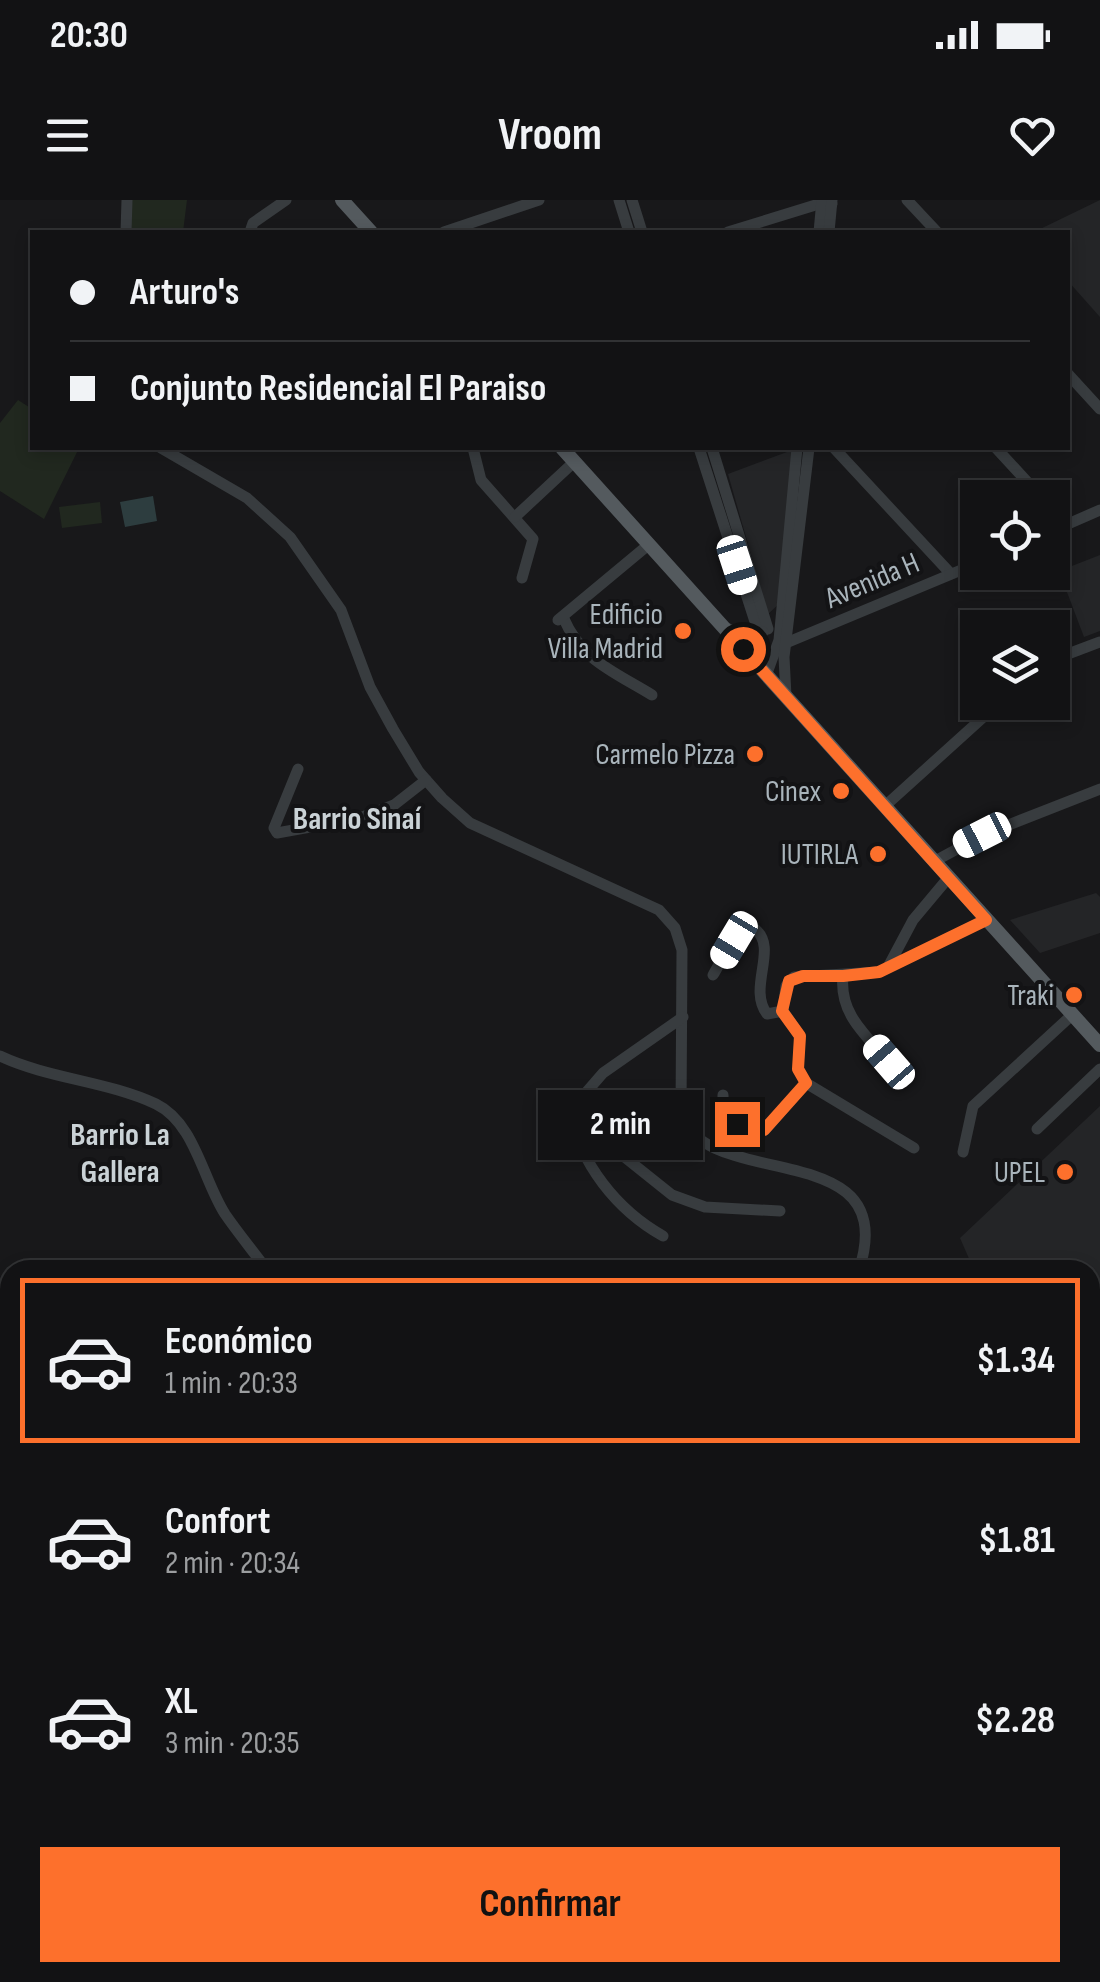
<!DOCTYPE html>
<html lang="es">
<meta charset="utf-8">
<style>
:root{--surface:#121214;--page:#1f2022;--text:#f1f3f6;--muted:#9c9ea0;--line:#313234;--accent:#fd702c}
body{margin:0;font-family:"Sofia Sans Condensed",sans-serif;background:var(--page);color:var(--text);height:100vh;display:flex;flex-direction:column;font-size:38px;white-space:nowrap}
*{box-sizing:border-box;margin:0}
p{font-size:32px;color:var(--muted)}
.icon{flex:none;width:55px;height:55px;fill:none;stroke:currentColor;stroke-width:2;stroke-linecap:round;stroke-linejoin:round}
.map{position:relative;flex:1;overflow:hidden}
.side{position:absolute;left:0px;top:1060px;width:1100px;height:722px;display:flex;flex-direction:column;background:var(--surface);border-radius:30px 30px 0 0;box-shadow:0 5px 15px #0003,0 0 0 2px var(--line)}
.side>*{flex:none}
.top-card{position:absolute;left:30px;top:30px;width:1040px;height:220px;border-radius:0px;box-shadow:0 5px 15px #0003,0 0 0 2px var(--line);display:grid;align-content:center;height:220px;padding:0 40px;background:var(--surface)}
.fabs{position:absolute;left:960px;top:280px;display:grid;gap:20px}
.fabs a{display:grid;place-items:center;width:110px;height:110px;border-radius:0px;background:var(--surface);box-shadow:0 5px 15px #0003,0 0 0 2px var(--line);font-size:50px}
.end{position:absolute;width:45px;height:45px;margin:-22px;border:12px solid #fd702c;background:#111;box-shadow:0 0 0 5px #111}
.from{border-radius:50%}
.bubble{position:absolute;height:70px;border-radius:0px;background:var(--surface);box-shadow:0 5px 15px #0003,0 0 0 2px var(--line);font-size:32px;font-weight:700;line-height:70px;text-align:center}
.car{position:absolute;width:30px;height:60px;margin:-30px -15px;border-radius:12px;box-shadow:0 0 8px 2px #0007;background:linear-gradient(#fff 24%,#345 0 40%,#fff 0 76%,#345 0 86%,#fff 0)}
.top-card b{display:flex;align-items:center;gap:35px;height:95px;font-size:38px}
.top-card b+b{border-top:2px solid var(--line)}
.top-card i{width:25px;height:25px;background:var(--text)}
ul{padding:18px 0 0;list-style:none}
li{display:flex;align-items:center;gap:30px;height:165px;margin:0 20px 15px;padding:0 20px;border:5px solid transparent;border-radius:0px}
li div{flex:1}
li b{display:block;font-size:38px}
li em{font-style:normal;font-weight:700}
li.selected{border-color:var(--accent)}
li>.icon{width:90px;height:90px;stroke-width:1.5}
.button{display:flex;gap:20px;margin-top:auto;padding:20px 40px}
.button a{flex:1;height:115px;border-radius:0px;background:var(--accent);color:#111;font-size:40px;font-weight:700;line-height:115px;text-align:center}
.status{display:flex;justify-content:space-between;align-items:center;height:70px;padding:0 50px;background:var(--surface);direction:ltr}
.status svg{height:28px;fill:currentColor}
header{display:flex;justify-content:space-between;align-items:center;height:130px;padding:0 40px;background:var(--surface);font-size:45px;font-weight:700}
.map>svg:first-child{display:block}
.built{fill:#242527}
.green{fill:#21281f}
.water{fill:#2d3d3f}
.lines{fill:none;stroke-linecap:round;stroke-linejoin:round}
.highway-tunnel{stroke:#35373a;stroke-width:15;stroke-dasharray:15 8;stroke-linecap:butt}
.minor{stroke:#383c3f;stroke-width:11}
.major{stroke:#545a5e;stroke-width:14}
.highway{stroke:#646c71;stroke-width:15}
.route{stroke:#fd702c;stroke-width:12}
.poi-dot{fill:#fd702c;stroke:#131315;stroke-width:4}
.labels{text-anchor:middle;stroke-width:8;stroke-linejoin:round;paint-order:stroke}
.street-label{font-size:30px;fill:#a9b4bb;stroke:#131315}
.poi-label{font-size:30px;fill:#a9b4bb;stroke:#131315;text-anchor:end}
.neighbourhood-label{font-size:32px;font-weight:bold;fill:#cad2d6;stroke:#131315}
</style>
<div class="status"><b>20:30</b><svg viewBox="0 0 49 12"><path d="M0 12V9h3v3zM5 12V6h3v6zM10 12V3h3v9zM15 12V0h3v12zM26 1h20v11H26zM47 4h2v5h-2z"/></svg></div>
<header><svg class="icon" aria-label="menu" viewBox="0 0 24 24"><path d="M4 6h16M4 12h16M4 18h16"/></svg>Vroom<svg class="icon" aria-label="heart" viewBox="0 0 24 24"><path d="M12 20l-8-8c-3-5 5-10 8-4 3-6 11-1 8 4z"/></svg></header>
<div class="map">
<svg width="1100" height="1782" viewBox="0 0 1100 1782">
<rect width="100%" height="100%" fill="#18181a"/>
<!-- built -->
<g class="built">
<polygon points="1100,0 1100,117 1068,81 1068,32 1034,32"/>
<polygon points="795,249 779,404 768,414 728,274"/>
<polygon points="1100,355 1100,431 1084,437 1059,371"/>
<polygon points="1096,693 1100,697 1100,733 1040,753 1010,720"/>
<polygon points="1100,906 1100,1155 1090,1159 1090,1070 974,1070 960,1038"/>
</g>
<!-- green -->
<g class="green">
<polygon points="125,0 187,0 183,32 125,32"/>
<polygon points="18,200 32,209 32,248 79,248 44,319 0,291 0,223"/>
<polygon points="100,302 102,323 62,328 59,307"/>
<polygon points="0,1281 10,1284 10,1772 319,1773 318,1782 0,1782"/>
</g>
<!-- water -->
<polygon class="water" points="153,296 157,321 125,327 120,302"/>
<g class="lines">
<!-- highway-tunnel -->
<g class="highway-tunnel">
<polyline points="790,1782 794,1772"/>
<polyline points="815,1782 819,1772"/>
</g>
<!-- minor -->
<g class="minor">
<polyline points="619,0 629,32"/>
<polyline points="632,0 642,32"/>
<polyline points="907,0 937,32"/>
<polyline points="126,32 127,0"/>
<polyline points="250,32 253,23 286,0"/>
<polyline points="444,32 539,0"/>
<polyline points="728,32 822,3 832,4"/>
<polyline points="819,32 822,0"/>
<polyline points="829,32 832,0"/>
<polyline points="1068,174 1100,209"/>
<path d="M161,248l86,50 43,39 51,73 29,77 23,42 26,43 23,26 28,25 189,87 16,18 7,22 -1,163c24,81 222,20 178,157"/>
<polyline points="473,248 481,280 533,339 522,378"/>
<polyline points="699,248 759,434"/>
<polyline points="712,248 768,429"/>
<polyline points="834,248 951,374"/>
<polyline points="996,248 1042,298"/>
<polyline points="1052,308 1067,324"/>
<polyline points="515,317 574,262"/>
<polyline points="1052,331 1100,310"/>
<path d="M563,417c19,44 50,54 89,78"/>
<polyline points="558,420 647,346"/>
<polyline points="723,427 743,434 763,432"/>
<polyline points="786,443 978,363"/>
<polyline points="1052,460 1100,442"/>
<polyline points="766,476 779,440 797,248"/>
<polyline points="786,496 784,457 809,248"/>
<polyline points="298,569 274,628 277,633 360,618 394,605 426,580"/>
<polyline points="885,606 1000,502"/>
<polyline points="935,661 983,635 1100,589"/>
<polyline points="888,767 913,720 949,677"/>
<path d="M713,775c11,-18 20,-43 42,-46 24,19 -8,59 12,85l16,-3 3,-25 8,-9 85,-5 107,-52"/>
<path d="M843,776c-4,38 23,59 46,86"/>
<polyline points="783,811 800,836 798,869 806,883 914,948"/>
<path d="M0,856c49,23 107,25 156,48 39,19 47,76 69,110 13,19 28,37 42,56"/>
<polyline points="723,895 723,911 737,924 765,930 806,883"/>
<polyline points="575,902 592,931 672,995 705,1007 780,1011"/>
<polyline points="1037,929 1100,869"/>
<polyline points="963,952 973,906 1072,815"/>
<path d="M663,1036c-46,-26 -83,-72 -93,-125l33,-38 80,-56"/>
<polyline points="1096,1213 1100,1256"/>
<polyline points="1090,1464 1100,1463"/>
<polyline points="571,1772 573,1782"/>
<polyline points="1006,1772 1007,1782"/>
<polyline points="924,1782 930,1776 942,1782"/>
<polyline points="1066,1782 1066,1772"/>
</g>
<!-- major -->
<g class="major">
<polyline points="342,0 371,32"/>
<polyline points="562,248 1100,845"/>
</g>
<!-- highway -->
<g class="highway">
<polyline points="1090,1124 1100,1112"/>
<polyline points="1090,1168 1100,1156"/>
</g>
</g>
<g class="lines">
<!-- route -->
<polyline class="route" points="737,924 764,930 806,883 798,869 800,836 782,811 789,781 803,776 843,776 879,772 986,720 743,449"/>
</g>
<!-- markers -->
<g class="poi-dot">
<circle cx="683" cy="431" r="10"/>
<circle cx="755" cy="554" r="10"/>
<circle cx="841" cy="591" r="10"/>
<circle cx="878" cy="654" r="10"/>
<circle cx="1074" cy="795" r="10"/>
<circle cx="1065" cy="972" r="10"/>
</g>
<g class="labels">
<!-- street labels -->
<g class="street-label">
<text transform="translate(872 380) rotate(-23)" y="10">Avenida H</text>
</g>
<!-- poi labels -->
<g class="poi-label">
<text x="663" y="424">Edificio<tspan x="663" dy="34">Villa Madrid</tspan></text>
<text x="735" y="564">Carmelo Pizza</text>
<text x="821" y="601">Cinex</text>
<text x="858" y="664">IUTIRLA</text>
<text x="1054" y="805">Traki</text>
<text x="1045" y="982">UPEL</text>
</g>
<!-- neighbourhood labels -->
<g class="neighbourhood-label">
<text x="357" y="629">Barrio Sinaí</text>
<text x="120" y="945">Barrio La<tspan x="120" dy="37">Gallera</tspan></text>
</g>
</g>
</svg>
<div class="fabs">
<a><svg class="icon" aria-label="locate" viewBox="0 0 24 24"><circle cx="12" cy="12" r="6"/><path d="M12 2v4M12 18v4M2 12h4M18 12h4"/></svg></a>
<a><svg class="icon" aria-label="layers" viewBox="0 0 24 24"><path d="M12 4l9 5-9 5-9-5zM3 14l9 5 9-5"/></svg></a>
</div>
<i class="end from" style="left:743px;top:449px"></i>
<i class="end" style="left:737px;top:924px"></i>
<div class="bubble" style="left:538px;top:890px;width:165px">2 min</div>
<i class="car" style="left:737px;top:365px;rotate:162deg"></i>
<i class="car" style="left:982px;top:635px;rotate:243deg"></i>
<i class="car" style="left:734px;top:740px;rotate:211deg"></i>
<i class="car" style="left:889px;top:862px;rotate:319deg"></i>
<div class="top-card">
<b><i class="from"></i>Arturo's</b>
<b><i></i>Conjunto Residencial El Paraiso</b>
</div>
<section class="side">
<ul>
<li class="selected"><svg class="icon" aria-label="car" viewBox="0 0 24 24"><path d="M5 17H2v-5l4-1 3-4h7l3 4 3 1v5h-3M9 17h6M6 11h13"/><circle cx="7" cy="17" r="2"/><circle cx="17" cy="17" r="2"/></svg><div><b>Económico</b><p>1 min · 20:33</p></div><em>$1.34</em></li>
<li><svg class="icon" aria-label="car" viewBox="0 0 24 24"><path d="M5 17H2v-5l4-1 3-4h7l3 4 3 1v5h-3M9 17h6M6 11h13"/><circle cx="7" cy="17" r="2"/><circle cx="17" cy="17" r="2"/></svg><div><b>Confort</b><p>2 min · 20:34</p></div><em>$1.81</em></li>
<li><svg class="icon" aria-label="car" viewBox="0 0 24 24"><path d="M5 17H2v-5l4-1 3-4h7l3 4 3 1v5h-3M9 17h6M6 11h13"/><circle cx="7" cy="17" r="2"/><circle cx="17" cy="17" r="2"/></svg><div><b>XL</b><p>3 min · 20:35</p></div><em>$2.28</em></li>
</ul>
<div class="button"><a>Confirmar</a></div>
</section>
</div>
